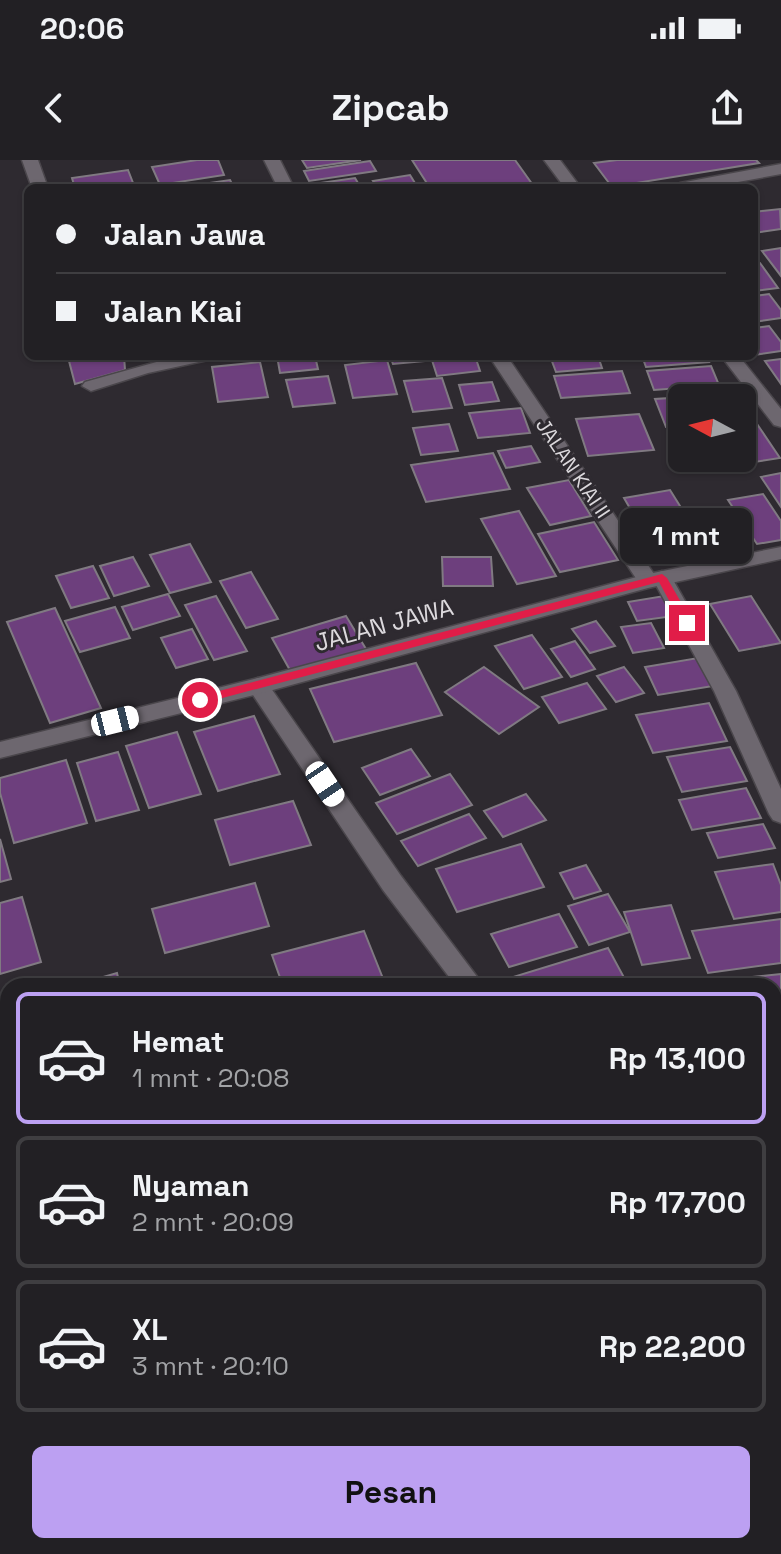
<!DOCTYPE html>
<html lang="id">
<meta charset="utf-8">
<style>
:root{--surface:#222024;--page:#2e2d31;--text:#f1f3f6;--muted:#a2a3a6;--line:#3f3e41;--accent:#bca0f2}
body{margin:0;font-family:"Space Grotesk",sans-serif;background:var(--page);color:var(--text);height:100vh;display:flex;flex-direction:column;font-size:30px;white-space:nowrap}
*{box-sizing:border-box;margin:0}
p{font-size:26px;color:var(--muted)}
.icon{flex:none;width:44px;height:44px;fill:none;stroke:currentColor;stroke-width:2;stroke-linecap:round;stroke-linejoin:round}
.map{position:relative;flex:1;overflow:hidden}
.sheet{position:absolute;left:0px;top:818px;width:782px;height:576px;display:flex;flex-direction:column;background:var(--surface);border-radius:24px 24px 0 0;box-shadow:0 2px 6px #0004,0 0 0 2px var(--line)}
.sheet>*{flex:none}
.banner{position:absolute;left:24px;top:24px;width:734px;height:176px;border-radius:12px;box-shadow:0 2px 6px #0004,0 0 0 2px var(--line);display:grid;align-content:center;height:176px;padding:0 32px;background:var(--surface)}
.needle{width:52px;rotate:277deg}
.buttons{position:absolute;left:668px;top:224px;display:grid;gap:16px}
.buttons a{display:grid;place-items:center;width:88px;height:88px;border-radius:12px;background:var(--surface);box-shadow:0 2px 6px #0004,0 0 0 2px var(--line);font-size:40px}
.end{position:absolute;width:36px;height:36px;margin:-18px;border:10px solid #e11d48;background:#fff;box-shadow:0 0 0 4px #fff}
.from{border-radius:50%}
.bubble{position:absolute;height:56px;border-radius:12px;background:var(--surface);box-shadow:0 2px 6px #0004,0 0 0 2px var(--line);font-size:26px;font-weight:700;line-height:56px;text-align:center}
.car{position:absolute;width:24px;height:48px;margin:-24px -12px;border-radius:10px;box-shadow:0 0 6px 2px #0007;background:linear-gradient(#fff 24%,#345 0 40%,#fff 0 76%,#345 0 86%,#fff 0)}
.banner b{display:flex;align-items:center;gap:28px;height:76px;font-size:30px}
.banner b+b{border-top:2px solid var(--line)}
.banner i{width:20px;height:20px;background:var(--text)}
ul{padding:14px 0 0;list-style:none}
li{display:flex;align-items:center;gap:24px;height:132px;margin:0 16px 12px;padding:0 16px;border:4px solid var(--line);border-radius:12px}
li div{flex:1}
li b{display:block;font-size:30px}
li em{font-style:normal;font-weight:700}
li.on{border-color:var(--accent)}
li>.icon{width:72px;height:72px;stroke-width:1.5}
.action{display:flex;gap:16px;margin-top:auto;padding:16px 32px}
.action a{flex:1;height:92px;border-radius:12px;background:var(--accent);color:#111;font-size:32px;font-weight:700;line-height:92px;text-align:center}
.status{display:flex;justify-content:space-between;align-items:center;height:56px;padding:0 40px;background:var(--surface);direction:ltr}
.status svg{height:22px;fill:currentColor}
header{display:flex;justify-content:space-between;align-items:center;height:104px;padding:0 32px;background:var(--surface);font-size:36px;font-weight:700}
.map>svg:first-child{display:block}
.building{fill:#6d3f7d;stroke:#807a82;stroke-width:2}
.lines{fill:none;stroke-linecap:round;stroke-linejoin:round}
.street-casing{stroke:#4a464b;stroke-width:3}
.secondary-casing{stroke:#4a464b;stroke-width:3}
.street{fill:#6d676f;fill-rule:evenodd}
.secondary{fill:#6d676f;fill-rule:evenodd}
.route{fill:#e11d48}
.labels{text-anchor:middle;stroke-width:6;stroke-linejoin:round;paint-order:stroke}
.far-street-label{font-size:20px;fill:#dcd9dd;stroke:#2e2a30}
.street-label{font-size:24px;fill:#dcd9dd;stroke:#2e2a30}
</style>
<div class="status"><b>20:06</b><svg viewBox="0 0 49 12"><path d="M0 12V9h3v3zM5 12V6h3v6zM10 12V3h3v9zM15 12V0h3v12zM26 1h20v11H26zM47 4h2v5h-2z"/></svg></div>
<header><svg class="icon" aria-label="back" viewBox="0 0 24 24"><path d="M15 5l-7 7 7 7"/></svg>Zipcab<svg class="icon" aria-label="share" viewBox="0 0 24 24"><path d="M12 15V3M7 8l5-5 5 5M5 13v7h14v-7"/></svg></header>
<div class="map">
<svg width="781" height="1394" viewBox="0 0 781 1394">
<rect width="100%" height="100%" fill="#2e2a30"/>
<!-- building -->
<g class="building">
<polygon points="197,0 218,0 224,15 160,25 152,7"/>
<polygon points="302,0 361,0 307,8"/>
<polygon points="412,0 515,0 535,28 430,28"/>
<polygon points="617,0 756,0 759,3 612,27 594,3"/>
<polygon points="370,1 376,11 309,21 304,11"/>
<polygon points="128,10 135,28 75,28 72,18"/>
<polygon points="410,15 418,28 378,28 373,21"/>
<polygon points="355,18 361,28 308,28 306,25"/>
<polygon points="230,20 234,28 175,28"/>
<polygon points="780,49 781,69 754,73 754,52"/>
<polygon points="781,88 781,116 762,91"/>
<polygon points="760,103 778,128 754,131 754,104"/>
<polygon points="769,134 781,150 781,158 754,162 754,136"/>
<polygon points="769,166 781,182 781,191 754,195 754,168"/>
<polygon points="105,196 124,196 125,210 75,224 69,201"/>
<polygon points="277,196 315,196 318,209 280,213"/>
<polygon points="390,196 423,196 424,201 393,204"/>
<polygon points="475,196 480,211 437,216 431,197"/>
<polygon points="550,196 598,196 602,208 556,212"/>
<polygon points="642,196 706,196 709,202 646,207"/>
<polygon points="781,199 781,224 765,201"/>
<polygon points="387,200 397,234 353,238 345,205"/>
<polygon points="260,202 268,237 218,242 212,207"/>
<polygon points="711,206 719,225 654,230 647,211"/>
<polygon points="622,211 630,233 561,238 554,216"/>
<polygon points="328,216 335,243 293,247 286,220"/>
<polygon points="442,218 452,248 413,252 404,221"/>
<polygon points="492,222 499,241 465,245 459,225"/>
<polygon points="735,234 737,238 682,238 682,266 666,267 655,239"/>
<polygon points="521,248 530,273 478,278 469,253"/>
<polygon points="639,254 654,290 588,296 576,259"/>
<polygon points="755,261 780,298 716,308 710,298 742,298 742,263"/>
<polygon points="449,264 458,291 421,295 413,268"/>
<polygon points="531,286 540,302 506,308 498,291"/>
<polygon points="493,293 510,329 426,342 411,305"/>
<polygon points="781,313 781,347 761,317"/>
<polygon points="569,320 591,356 550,365 527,328"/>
<polygon points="670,330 705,386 657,395 624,338"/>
<polygon points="763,334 781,361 781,380 757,384 728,340"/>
<polygon points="519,351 556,416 517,424 481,359"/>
<polygon points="594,362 618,400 560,412 538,374"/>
<polygon points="190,384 211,422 170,433 150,395"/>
<polygon points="133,397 149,426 114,436 100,406"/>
<polygon points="442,397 491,397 493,426 443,426"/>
<polygon points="93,406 109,438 71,448 56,416"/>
<polygon points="251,412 278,459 246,468 220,421"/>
<polygon points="168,434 180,456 133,470 122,447"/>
<polygon points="216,436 247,491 214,500 185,445"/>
<polygon points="664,436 674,456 637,461 628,442"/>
<polygon points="751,436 781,483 739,491 710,444"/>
<polygon points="115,447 130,478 80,492 65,461"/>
<polygon points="55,448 101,548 50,563 7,462"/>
<polygon points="346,456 366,489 291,512 272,478"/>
<polygon points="596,461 615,486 590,493 572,469"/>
<polygon points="651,463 664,488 633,493 621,467"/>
<polygon points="192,469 208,499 176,508 161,478"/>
<polygon points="532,475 562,517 524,529 495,486"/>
<polygon points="575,481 595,509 571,517 551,489"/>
<polygon points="698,498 713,526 658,535 645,507"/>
<polygon points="416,503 442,555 334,582 310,529"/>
<polygon points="484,507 539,547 499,574 445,532"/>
<polygon points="624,507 644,533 616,542 597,516"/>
<polygon points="587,523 606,549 559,563 542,537"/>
<polygon points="709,543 727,581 653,593 636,555"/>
<polygon points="254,556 280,614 218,631 194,572"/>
<polygon points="177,572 201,634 149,648 126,586"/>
<polygon points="730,587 747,621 682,632 667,597"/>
<polygon points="411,589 430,616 380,635 362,608"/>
<polygon points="118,592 139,650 96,661 77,603"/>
<polygon points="66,600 87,663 14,683 0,633 0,618"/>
<polygon points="450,614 472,645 397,674 376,643"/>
<polygon points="746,628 761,658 692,670 679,640"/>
<polygon points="526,634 546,660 503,677 484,651"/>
<polygon points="293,641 311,685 230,705 215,660"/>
<polygon points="469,654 486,678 418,706 401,681"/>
<polygon points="763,664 775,688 718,698 707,673"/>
<polygon points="0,679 11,719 0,722"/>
<polygon points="521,684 544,727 457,752 436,709"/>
<polygon points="773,704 781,725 781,752 734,759 715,712"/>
<polygon points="586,705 601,731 574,739 560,713"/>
<polygon points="255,723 269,766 165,793 152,749"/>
<polygon points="608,734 630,772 589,785 568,746"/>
<polygon points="22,737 41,802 0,814 0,743"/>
<polygon points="671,745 690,798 642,805 624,752"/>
<polygon points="559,754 577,787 509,807 491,774"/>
<polygon points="781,759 781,803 708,813 692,771"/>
<polygon points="364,771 384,821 364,826 283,826 272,795"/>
<polygon points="608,788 627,823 616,826 518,826 513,817"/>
<polygon points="117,813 120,826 72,826"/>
<polygon points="781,814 781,856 774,857 774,826 754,826 751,817"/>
<polygon points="0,852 8,882 8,908 0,911"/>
<rect x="774" y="918" width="7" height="48"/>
<polygon points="8,924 8,1000 0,1003 0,927"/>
<polygon points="8,1034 8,1098 0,1101 0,1036"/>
</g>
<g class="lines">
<defs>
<g id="street">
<polygon points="22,0 38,0 48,28 32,28"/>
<polygon points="264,0 280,0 294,28 278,28"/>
<polygon points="544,0 560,0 581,28 565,28"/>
<polygon points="781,4 781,14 705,28 672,28 680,23"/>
<polygon points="178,196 211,196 208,200 148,213 91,231 82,226 85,222"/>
<polygon points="489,196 507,196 654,414 662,411 672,418 736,531 781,629 781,663 773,660 769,654 714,531 656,425 641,426"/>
<polygon points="721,196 739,196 781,249 781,267 774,265"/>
<polygon points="258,518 266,521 401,716 484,826 456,826 383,730 247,526 250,521"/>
<polygon points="781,1061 781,1087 774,1089 774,1063"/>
<rect x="774" y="1277" width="7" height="32"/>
<polygon points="658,1386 690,1386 693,1394 661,1394"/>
</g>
<polygon id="secondary" points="781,387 781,399 648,428 258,534 0,598 0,582 258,518 648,414"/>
</defs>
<!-- street casing -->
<use href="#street" class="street-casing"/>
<!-- secondary casing -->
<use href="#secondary" class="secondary-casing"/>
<!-- street -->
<use href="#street" class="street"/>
<!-- secondary -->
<use href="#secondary" class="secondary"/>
</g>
<!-- route -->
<polygon class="route" points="662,414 667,418 693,463 691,466 683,466 659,422 200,544 194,540 200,536"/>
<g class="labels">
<!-- far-street labels -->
<g class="far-street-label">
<text transform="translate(573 308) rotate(56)" y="7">JALAN KIAI II</text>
</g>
<!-- street labels -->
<g class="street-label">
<text transform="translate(384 465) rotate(-15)" y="8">JALAN JAWA</text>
</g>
</g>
</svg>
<div class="buttons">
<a><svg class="needle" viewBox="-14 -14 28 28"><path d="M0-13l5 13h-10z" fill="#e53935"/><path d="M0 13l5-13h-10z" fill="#a2a3a6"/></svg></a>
</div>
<i class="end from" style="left:200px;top:540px"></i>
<i class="end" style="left:687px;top:463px"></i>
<div class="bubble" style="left:620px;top:348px;width:132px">1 mnt</div>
<i class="car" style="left:115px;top:561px;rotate:76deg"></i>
<i class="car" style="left:325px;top:624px;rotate:146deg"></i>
<div class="banner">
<b><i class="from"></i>Jalan Jawa</b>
<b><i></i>Jalan Kiai</b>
</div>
<section class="sheet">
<ul>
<li class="on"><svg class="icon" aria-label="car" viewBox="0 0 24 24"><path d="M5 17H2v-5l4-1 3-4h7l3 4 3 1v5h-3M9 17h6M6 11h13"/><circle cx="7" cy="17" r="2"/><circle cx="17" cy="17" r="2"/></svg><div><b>Hemat</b><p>1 mnt · 20:08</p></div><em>Rp 13,100</em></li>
<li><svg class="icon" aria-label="car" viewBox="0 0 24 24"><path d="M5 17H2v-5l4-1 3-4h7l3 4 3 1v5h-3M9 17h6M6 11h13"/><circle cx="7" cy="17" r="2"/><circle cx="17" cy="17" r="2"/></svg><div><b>Nyaman</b><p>2 mnt · 20:09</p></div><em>Rp 17,700</em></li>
<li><svg class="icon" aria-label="car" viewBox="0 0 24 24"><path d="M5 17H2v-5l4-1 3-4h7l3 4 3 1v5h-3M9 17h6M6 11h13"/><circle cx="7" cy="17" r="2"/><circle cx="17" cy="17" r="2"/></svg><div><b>XL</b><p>3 mnt · 20:10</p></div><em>Rp 22,200</em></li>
</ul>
<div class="action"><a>Pesan</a></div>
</section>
</div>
